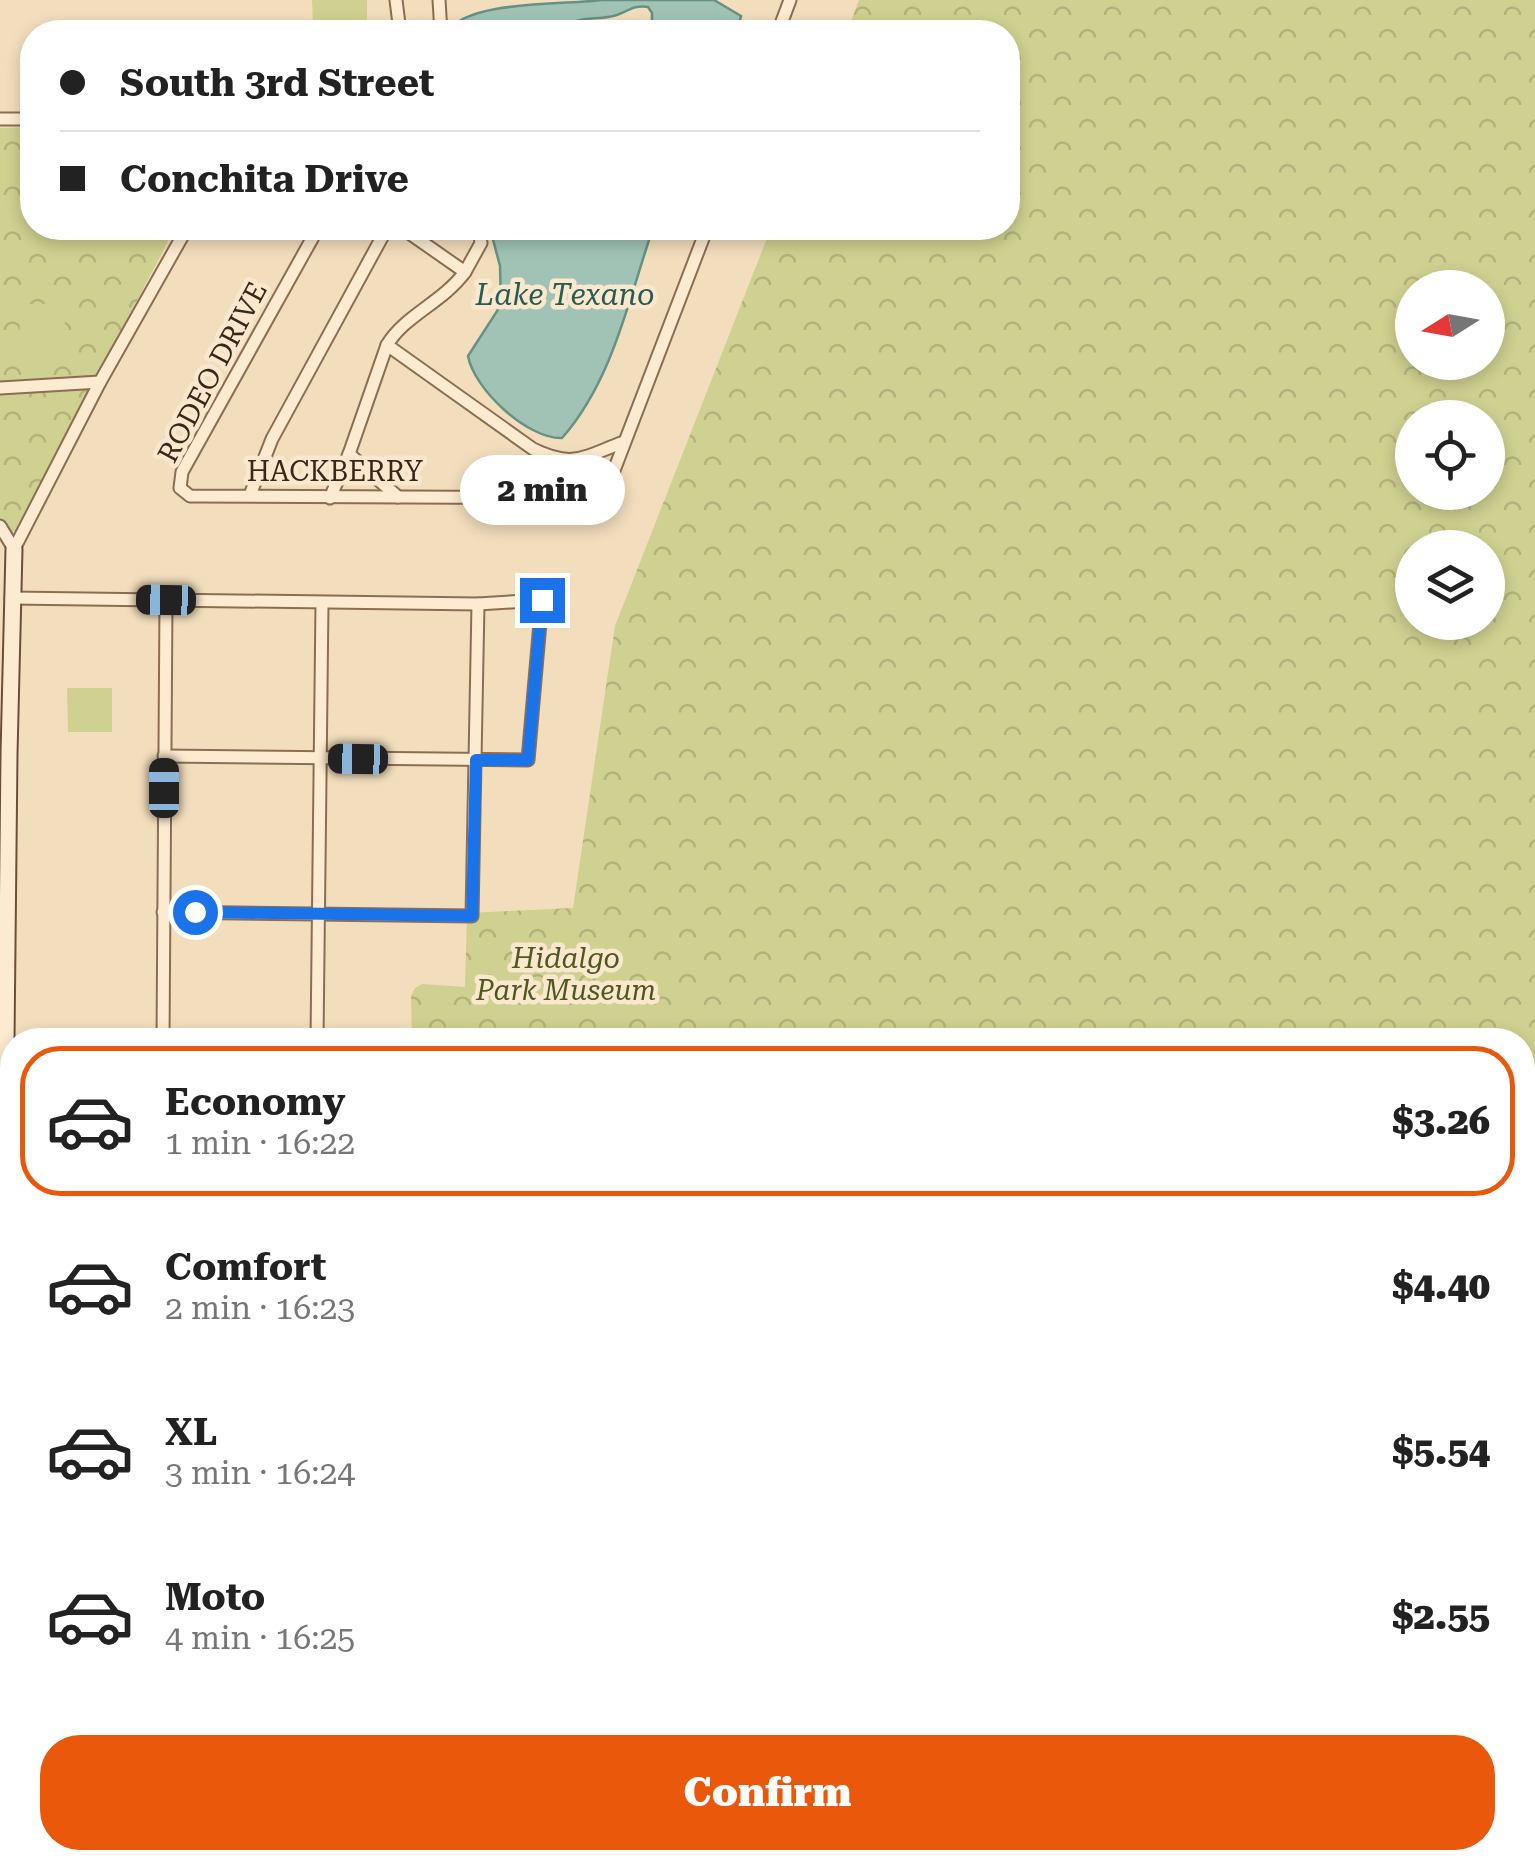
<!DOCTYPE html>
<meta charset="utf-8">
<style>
:root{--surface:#fff;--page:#f2f2f2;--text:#222;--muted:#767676;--line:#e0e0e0;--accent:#ea580c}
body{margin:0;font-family:"Roboto Serif",serif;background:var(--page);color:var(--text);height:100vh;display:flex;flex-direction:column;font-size:38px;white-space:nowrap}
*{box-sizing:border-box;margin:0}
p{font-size:32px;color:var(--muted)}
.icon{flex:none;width:55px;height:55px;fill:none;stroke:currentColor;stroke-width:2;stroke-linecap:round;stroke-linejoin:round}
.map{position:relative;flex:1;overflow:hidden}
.drawer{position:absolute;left:0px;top:1028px;width:1535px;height:842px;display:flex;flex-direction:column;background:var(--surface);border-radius:40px 40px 0 0;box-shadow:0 5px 15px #0003}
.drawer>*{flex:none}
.guide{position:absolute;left:20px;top:20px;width:1000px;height:220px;border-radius:40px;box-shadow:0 5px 15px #0003;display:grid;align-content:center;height:220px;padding:0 40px;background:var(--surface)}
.needle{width:65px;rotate:259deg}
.fabs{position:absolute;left:1395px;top:270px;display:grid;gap:20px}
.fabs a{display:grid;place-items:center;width:110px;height:110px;border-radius:50%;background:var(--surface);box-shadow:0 5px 15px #0003;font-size:50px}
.end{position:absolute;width:45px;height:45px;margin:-22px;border:12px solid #1a73e8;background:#fff;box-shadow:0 0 0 5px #fff}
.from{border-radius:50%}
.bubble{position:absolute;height:70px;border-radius:35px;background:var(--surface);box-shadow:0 5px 15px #0003;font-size:32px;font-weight:800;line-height:70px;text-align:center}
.car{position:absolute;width:30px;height:60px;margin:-30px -15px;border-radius:12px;box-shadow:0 0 8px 2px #0007;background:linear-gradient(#222 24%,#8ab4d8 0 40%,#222 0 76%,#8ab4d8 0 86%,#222 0)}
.guide b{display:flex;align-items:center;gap:35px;height:95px;font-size:38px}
.guide b+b{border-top:2px solid var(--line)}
.guide i{width:25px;height:25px;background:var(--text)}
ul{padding:18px 0 0;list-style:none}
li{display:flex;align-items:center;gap:30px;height:150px;margin:0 20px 15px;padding:0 20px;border:5px solid transparent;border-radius:40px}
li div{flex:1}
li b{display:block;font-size:38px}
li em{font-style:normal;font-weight:800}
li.selected{border-color:var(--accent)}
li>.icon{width:90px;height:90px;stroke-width:1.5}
.action{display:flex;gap:20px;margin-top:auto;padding:20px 40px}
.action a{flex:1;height:115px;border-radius:40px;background:var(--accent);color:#fff;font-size:40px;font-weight:800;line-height:115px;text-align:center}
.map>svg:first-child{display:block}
.park{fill:url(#park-crowns);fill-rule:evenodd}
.pitch{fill:#cfd190}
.water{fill:#a1c3b6;stroke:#679183;stroke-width:2.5}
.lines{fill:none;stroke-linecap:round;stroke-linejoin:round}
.street-casing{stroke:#8c6d54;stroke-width:15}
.secondary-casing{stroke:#6d4e38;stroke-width:19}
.primary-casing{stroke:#583b29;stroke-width:21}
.street{stroke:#fcebd0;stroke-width:11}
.secondary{stroke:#fcebd0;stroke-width:15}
.primary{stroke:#fad090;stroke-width:18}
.route{stroke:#1a73e8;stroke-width:12}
.labels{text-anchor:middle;stroke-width:9;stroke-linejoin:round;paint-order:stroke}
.street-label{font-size:28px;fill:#39271a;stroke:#f9e8cd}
.park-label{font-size:28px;font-style:italic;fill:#4e581f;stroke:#f9e8cd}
.water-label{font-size:30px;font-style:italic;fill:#285b53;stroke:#f9e8cd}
</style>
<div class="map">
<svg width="1535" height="1868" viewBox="0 0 1535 1868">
<defs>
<pattern id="park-crowns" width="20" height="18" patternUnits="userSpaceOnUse" patternTransform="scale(2.5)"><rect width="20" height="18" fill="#cfd190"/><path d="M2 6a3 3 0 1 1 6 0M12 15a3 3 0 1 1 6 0" fill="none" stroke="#b2b37c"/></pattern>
</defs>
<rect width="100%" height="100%" fill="#f2debd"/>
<!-- park -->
<g class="park">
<path d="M859,0h676v1509l-12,9 -1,-478h-1110l-1,-44 4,-8 7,-4 43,3 2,-74 106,-5 42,-282 156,-398h237v-196h-161zM1412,288h76v74h-76zM1412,418h76v74h-76zM1412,548h76v74h-76z"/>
<polygon points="32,127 32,228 175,228 17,530 11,533 0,519 0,128"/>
<polygon points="710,1858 1248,1858 1243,1868 714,1868"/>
</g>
<!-- pitch -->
<g class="pitch">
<polygon points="312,0 367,0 367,24 313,26"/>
<polygon points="19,304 64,304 66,365 21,366"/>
<polygon points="67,688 112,688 112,732 68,732"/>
</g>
<!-- water -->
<g class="water">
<path d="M602,0h112l27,16 -4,16h-85v-19l-4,-6c-17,-3 -23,8 -40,10 -18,3 -34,-1 -47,15h-113c18,-32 117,-27 154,-32z"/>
<path d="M490,228h163c-24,70 -40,152 -91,210 -35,1 -88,-49 -94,-82l33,-51 -1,-39z"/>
<polygon points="1535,1509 1535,1625 1523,1639 1523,1518"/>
<polygon points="1248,1858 1369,1858 1363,1868 1243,1868"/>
</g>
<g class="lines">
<defs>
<g id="street">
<polyline points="396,0 400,32"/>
<polyline points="439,0 441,32"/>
<polyline points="778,32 790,0"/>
<polyline points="0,119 32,119"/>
<polyline points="318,228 182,472 180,488 190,496 589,498 608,486 707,228"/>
<polyline points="402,228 465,272 481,243 479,228"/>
<path d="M387,345l146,104c39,19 49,9 88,-6"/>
<polyline points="0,388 100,382"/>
<polyline points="349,454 398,497"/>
<polyline points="250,495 272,439 387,228"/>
<path d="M330,498l19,-44 38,-109c18,-30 55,-42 78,-73"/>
<polyline points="0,526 14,549"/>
<polyline points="14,549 100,382 187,228"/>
<polyline points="11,598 478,604 542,600 528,760 164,756"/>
<polyline points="163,912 472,916 478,604"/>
<polyline points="163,1040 166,601"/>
<polyline points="317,1040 322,603"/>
<polyline points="364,1858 366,1868"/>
<polyline points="525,1868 533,1858"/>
</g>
<polyline id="secondary" points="0,1614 9,754 14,549"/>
<g id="primary">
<polyline points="0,1690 12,1734"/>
<polyline points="73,1858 81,1868"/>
</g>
</defs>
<!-- street casing -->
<use href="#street" class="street-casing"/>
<!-- secondary casing -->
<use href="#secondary" class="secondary-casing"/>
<!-- primary casing -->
<use href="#primary" class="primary-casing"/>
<!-- street -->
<use href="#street" class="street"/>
<!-- secondary -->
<use href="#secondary" class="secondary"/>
<!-- primary -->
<use href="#primary" class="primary"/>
</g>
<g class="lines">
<!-- route -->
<polyline class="route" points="195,912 472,916 476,760 528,760 542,600"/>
</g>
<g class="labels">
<!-- street labels -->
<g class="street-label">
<text transform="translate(212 372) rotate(-62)" y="10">RODEO DRIVE</text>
<text x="335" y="481">HACKBERRY</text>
</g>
<!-- park labels -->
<g class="park-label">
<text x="566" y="968">Hidalgo<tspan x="566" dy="32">Park Museum</tspan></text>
</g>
<!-- water labels -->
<g class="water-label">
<text x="565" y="305">Lake Texano</text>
</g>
</g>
</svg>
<div class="fabs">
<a><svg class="needle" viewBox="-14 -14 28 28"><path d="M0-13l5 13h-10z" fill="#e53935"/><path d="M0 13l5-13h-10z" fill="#767676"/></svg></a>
<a><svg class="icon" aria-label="locate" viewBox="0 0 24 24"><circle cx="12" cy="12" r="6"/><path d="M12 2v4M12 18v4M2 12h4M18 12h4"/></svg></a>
<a><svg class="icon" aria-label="layers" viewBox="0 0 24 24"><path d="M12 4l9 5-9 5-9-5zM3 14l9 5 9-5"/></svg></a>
</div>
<i class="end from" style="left:195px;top:912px"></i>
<i class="end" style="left:542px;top:600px"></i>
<div class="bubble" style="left:460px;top:455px;width:165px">2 min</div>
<i class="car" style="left:166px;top:600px;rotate:271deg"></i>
<i class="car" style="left:358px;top:759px;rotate:271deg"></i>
<i class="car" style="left:164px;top:788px;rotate:0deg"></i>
<div class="guide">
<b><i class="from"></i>South 3rd Street</b>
<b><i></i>Conchita Drive</b>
</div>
<section class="drawer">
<ul>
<li class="selected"><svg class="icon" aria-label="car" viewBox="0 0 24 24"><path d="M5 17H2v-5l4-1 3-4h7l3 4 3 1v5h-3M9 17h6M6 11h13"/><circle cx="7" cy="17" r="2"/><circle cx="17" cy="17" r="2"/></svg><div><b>Economy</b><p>1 min · 16:22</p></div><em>$3.26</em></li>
<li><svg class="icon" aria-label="car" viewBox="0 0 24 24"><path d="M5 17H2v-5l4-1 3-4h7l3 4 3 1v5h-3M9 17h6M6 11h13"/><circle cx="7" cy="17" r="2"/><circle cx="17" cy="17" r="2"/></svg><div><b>Comfort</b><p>2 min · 16:23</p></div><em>$4.40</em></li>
<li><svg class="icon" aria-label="car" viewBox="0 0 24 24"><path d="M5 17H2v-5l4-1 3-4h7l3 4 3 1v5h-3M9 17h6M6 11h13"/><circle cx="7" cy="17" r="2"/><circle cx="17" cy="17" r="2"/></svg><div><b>XL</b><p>3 min · 16:24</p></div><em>$5.54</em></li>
<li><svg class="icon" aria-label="car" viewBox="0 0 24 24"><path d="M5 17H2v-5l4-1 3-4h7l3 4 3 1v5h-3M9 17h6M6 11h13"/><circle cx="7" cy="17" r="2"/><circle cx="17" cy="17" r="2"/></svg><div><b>Moto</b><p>4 min · 16:25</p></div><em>$2.55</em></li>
</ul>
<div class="action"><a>Confirm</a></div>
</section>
</div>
